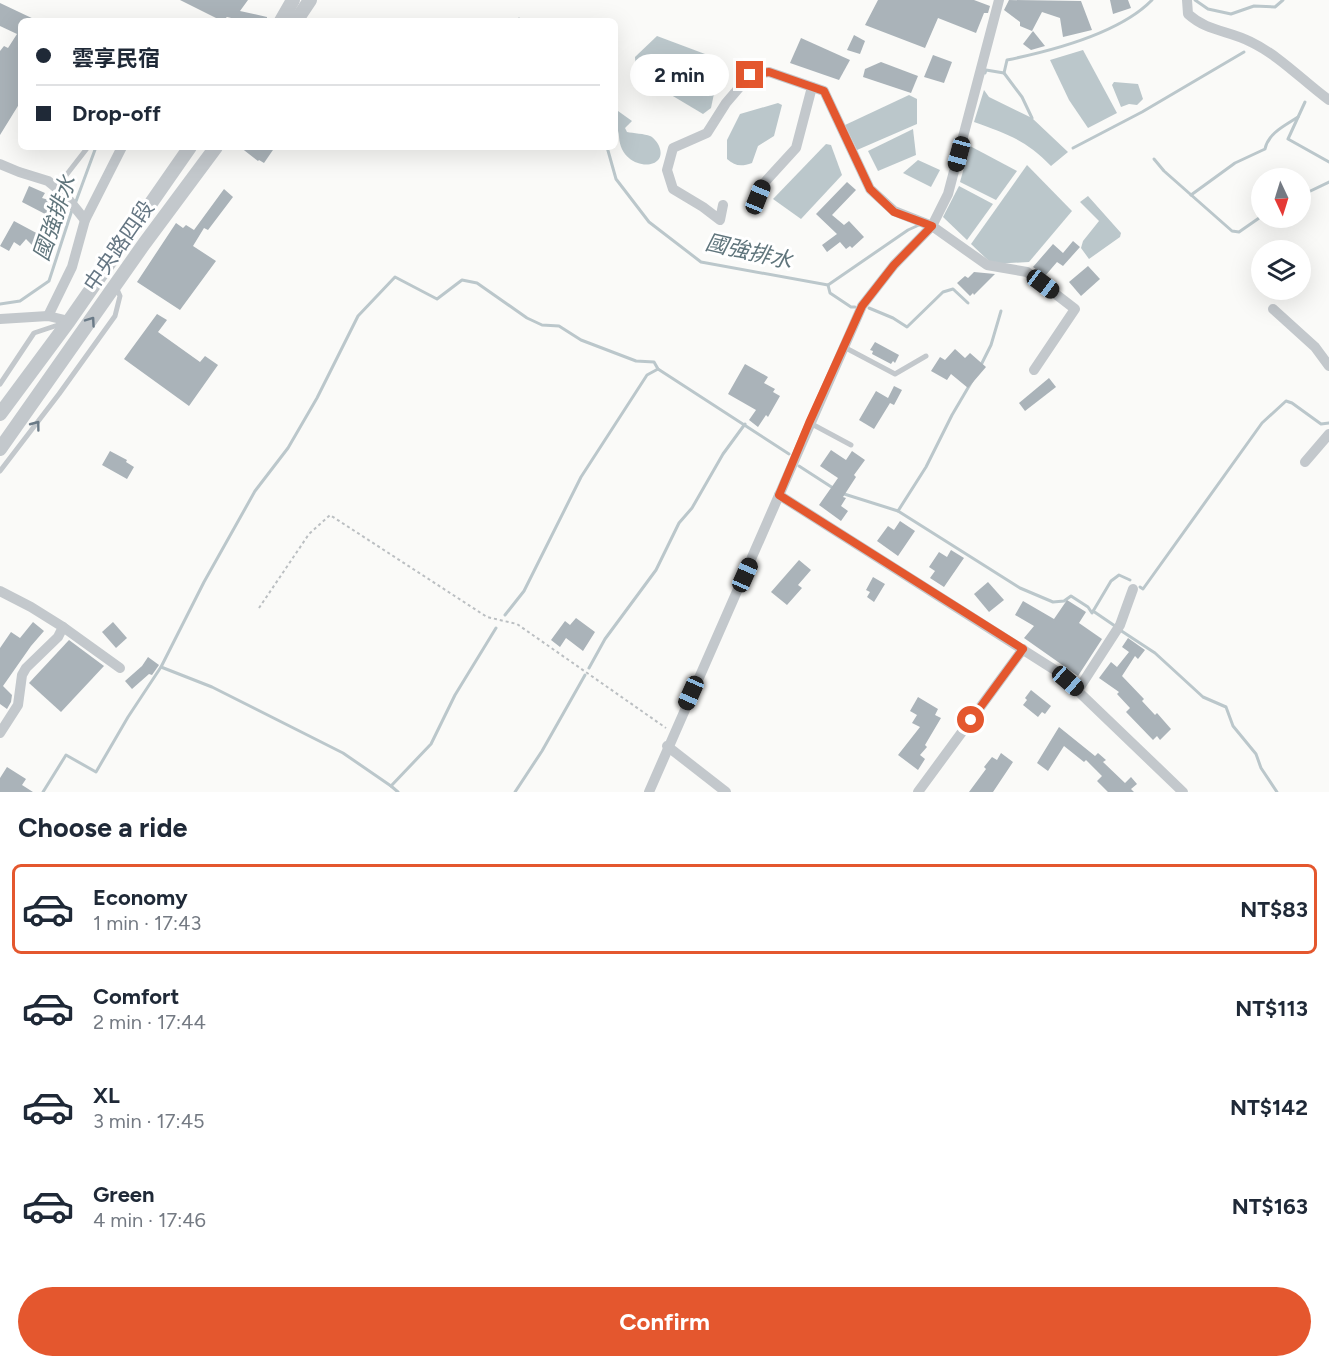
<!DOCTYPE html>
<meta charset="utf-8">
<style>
:root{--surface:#fff;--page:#f2f2f3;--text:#1f2937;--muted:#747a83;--line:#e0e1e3;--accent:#e4572e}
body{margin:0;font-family:Figtree,"Noto Sans TC",sans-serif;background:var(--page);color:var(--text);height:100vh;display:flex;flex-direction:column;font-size:22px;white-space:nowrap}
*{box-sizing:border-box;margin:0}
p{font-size:20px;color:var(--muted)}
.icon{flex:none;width:33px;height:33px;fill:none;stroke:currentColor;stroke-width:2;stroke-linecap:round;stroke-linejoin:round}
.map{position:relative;height:792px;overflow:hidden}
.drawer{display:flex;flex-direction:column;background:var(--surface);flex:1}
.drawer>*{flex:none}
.hud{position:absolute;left:18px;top:18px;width:600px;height:132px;border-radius:9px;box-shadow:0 6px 24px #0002;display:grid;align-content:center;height:132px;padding:0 18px;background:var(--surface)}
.needle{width:39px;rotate:176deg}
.buttons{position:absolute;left:1251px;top:168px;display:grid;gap:12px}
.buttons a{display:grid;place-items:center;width:60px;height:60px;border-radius:50%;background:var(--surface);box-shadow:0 6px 24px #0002;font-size:30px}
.end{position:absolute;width:27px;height:27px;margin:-14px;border:8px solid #e4572e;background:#fff;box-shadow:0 0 0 3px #fff}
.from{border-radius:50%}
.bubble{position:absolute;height:42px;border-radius:21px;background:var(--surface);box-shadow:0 6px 24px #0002;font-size:20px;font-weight:700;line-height:42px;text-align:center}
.car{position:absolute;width:18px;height:36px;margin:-18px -9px;border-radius:8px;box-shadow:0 0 4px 2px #0007;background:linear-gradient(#222 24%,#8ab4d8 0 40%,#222 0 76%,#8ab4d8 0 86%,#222 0)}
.hud b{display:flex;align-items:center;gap:21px;height:57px;font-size:22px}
.hud b+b{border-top:2px solid var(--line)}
.hud i{width:15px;height:15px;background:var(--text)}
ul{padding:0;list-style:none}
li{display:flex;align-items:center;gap:18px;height:90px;margin:0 12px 9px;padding:0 6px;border:3px solid transparent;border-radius:9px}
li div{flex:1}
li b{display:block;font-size:22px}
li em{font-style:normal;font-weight:700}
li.selected{border-color:var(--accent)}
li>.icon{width:54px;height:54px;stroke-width:1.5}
h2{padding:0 18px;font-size:27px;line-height:72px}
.button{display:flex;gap:12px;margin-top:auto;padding:12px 18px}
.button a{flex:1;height:69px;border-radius:36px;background:var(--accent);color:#fff;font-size:24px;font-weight:700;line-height:69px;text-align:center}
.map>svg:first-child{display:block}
.water{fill:#bbc7cb}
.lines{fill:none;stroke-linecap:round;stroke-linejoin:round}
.stream{stroke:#bbc7cb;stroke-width:3}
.building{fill:#aab3b9}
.path{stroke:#bbbfc2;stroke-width:2;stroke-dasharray:3 3;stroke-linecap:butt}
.service{stroke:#c3c8cc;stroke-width:5}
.minor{stroke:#c3c8cc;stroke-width:10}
.tertiary{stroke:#c3c8cc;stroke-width:14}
.oneway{stroke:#6a7a87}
.route{stroke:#e4572e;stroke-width:8}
.labels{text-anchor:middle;stroke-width:6;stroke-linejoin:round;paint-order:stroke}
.street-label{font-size:21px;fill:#657683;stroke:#fff}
.water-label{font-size:22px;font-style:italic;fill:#60757c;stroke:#fff}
</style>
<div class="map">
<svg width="1329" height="792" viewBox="0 0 1329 792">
<rect width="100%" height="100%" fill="#fafaf8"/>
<!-- water -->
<g class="water">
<polygon points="657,36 721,60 711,108 703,114 636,74 635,57"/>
<polygon points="1083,50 1117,113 1088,128 1069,100 1050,60"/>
<polygon points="1114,82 1138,84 1143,99 1137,105 1129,104 1121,107 1112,85"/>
<path d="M984,90l5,7 43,21 36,34 -17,14c-25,-26 -44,-32 -77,-44z"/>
<polygon points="909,95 917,99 917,124 857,150 845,125"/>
<path d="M778,103l4,2 -8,31 -16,10 -6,17c-11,4 -17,3 -25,-4v-19l13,-26z"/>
<path d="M618,111l14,10 -7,7 2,4c6,1 18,2 23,4 3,1 8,7 9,10 11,26 -38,26 -40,-9 0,-10 -8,-17 -1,-26z"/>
<polygon points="913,129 916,155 878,171 868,151"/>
<polygon points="826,144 831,145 842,175 801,219 773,199"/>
<polygon points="970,146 1017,171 996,200 960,182"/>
<polygon points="918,160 940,170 931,187 903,173"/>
<polygon points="1027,165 1072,211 1029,262 992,264 971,244"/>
<polygon points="959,186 993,204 967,240 943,217"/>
<polygon points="1088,196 1121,233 1120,237 1089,259 1081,248 1083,241 1099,221 1080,202"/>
</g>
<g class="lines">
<!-- stream -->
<g class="stream">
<polyline points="1195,0 1208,9 1231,14 1254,6 1275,7 1283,0"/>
<polyline points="516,21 519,19 522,21"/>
<path d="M985,73l1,-3 18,3 3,-13c44,-9 113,-27 145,-60"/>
<polyline points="1004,73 1022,97 1032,118"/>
<polyline points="1305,102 1288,139 1329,162"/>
<polyline points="607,147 616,179 649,222 701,262 828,285 908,230 919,225"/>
<polyline points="1073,148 1142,112 1244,52"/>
<polyline points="1154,159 1164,171 1232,231 1239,232 1262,216"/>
<path d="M1191,195l44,-32 30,-14c3,-16 21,-24 33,-32"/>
<polyline points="1300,196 1329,182"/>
<polyline points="75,204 96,147"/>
<polyline points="828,285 830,293 851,307 855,307"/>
<polyline points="0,304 20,301 49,281 72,210"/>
<polyline points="869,308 893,318 907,327 943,292 953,289 968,303"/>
<polyline points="981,365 991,345 1001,311"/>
<polyline points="799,466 833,488"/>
<polyline points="841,493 898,511 926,467 952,415 972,381"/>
<polyline points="898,511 1020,588 1053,602 1064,601 1071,596 1088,607 1092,613 1111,581 1119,575 1130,580"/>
<polyline points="1140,587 1143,589 1262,423 1286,401 1292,403 1321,424 1329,423"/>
<polyline points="1093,611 1115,626"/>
<polyline points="505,615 524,591 581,477 647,375 658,369"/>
<polyline points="1120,630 1155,653 1203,697 1226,707 1233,726 1256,754 1261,768 1277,792"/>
<polyline points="161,667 212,687 343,753 391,786 431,744 455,695 496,628"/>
<polyline points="589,668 605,639 656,570 679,523 692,508 723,454 745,424"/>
<polyline points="391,786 398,792"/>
<polyline points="43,792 66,755 96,772 128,717 161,667 204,582 255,491 288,448 317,398 358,316 395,277 437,299 462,280 477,283 527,318 542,325 559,326 581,340 636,361 654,362 658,369 789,454"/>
<polyline points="515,792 542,751 585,675"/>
</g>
</g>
<!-- building -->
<g class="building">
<polygon points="180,0 248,0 240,11 267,17 267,21 244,21 227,17 222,21"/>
<polygon points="878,0 974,0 990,6 988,13 984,13 976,33 938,18 925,48 865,25"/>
<polygon points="1009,0 1081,1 1092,30 1063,37 1060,18 1042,12 1032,31 1020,26 1020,22 1004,10"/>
<polygon points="1110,0 1128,0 1131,8 1113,14"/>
<polygon points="0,3 38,21 21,21 21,101 0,135 0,51 4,46 8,48 17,34 0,26"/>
<polygon points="1033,31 1045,46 1031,50 1023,44"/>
<polygon points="854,35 865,41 860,54 847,50"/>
<polygon points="801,38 850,60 839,80 790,63"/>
<polygon points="933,55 952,62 944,83 924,77"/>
<polygon points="881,62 918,76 911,93 863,77 865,69"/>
<polygon points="240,147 275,147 264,163 259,160 258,161"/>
<polygon points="847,182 856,190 832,215 844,225 849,221 864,237 852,248 850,246 846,249 840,242 827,252 822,245 837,234 816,214"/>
<polygon points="29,186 45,193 42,198 52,201 47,215 22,202"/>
<polygon points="224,189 233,197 208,230 204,228 193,246 216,261 180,310 137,282 176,223 183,228 186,225 194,230"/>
<polygon points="14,221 42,236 32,245 26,239 20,246 14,242 9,251 0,246"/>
<polygon points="1073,241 1080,247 1063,266 1057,262 1045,276 1033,267 1053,244 1063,253"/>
<polygon points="1088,266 1100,279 1081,296 1069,282"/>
<polygon points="974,272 995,274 974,295 973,293 970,296 957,283 965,276 968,278"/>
<polygon points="157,314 167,320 158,332 200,362 205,356 218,365 189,406 124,359"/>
<polygon points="875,342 899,355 895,363 893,361 891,364 872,354 873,351 870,350"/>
<polygon points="955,349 965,358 970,353 986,367 968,388 951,374 947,380 931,371 940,357 945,360"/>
<polygon points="745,364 768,377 764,383 775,389 773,392 780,396 768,417 766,415 758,427 749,420 756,410 728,394"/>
<polygon points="1049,378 1056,387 1025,411 1019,403"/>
<polygon points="894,386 902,390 894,405 890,403 874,429 859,420 876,391 888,398"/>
<polygon points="831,450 846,460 852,451 865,460 854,475 856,477 843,497 846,498 841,506 848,511 841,521 819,505 838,478 820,466"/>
<polygon points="110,451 127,460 126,462 134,467 127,479 102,465"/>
<polygon points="900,521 915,531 898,556 877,541 888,526 894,530"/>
<polygon points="951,550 964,558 944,587 930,578 935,571 929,567 939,552 947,557"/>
<polygon points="799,560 811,570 798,585 802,588 787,605 771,592"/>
<polygon points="873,577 885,584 874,602 867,597 870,592 866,590"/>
<polygon points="988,582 1004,600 989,612 974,594"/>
<polygon points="1067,600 1086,612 1079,623 1102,639 1078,676 1024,638 1034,626 1015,615 1023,601 1054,619"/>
<polygon points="576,618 595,632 583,651 566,638 560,647 551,640 565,621 570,625"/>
<polygon points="33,622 44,631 31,646 3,686 12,695 11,702 7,709 0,704 0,648 11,632 20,638"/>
<polygon points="113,622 127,638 116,648 102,632"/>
<polygon points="1128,638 1145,650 1138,659 1135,656 1122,676 1144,699 1142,701 1155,715 1157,713 1171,729 1160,740 1157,736 1153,740 1126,712 1130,708 1117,694 1119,692 1099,678 1111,662 1117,667 1129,652 1122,647"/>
<polygon points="69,640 104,666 61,712 29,683"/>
<polygon points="148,657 159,665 152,675 149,674 132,689 125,681 142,666"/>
<polygon points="1031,690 1051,706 1045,714 1042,712 1038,717 1023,705 1027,700 1025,698"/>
<polygon points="918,697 938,709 935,715 941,718 925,745 927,747 920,755 925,759 918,770 898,755 920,727 912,723 917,715 910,711"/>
<polygon points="1059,727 1095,756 1098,753 1106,760 1103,762 1125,783 1131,777 1137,784 1131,789 1134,792 1108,792 1097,781 1102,776 1086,760 1084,762 1064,746 1048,771 1037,763"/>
<polygon points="1001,753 1013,762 993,792 969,792 986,769 984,767 992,757 997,760"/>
<polygon points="7,767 26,779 22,785 33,792 0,792 0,778"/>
</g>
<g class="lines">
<!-- path -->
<polyline class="path" points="259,608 309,534 330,515 487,617 517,624 666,728"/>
<!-- service -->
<g class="service">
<polyline points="57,187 88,147"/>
<polyline points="844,347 895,374 926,356"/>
<polyline points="0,384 34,333 64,323"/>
<polyline points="810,423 851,445"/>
<polyline points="0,471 59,394 115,316 120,296 116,287"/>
</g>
<!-- minor -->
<g class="minor">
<path d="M1187,0l1,14c20,18 40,16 63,28 29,14 52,39 78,58"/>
<polyline points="0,164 19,172 48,181 64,194 85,220"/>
<polyline points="758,197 765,182 796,148 812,87"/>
<polyline points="723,205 720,220 703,207 673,189 667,170 673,148 707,133 726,103 750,75 769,72 824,91 870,189 894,211 932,226 987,265 1027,272 1075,309 1034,370"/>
<polyline points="1273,309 1315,347 1329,366"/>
<polyline points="48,316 72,267 85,220 122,147"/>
<polyline points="0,319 48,316 69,321"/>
<polyline points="1305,462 1329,434"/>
<polyline points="779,495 1058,672 1183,792"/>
<polyline points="0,591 31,607 63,627 58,637 26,668 22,675 18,705 0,733"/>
<polyline points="63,627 120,668"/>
<polyline points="1078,690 1120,625 1133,589"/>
<polyline points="667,746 726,792"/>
<polyline points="649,792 862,306 894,265 932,226 948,194 999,0"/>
<polyline points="918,792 1023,649"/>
</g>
<!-- tertiary -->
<g class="tertiary">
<polyline points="281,21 293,0"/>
<polyline points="296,21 310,0"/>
<polyline points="0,414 69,321 190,147"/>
<polyline points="0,449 144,244 216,147"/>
</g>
</g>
<!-- one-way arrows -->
<defs><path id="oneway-chevron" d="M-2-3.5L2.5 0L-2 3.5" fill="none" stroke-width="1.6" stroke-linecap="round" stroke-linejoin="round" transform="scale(1.5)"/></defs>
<g class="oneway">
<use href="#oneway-chevron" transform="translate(91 321) rotate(-55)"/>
<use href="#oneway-chevron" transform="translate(36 425) rotate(-53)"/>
</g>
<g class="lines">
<!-- route -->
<polyline class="route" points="750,75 769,72 824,91 870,189 894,212 932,226 894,265 862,306 809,423 779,495 1023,649 971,720"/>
</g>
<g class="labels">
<!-- street labels -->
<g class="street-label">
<text transform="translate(119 246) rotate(-55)" y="7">中央路四段</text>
</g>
<!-- water labels -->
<g class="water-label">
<text transform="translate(54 218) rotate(-71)" y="8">國強排水</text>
<text transform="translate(749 251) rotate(13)" y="8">國強排水</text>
</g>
</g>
</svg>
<div class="buttons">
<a><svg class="needle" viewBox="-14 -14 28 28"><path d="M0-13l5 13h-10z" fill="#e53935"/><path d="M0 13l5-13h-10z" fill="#747a83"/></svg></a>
<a><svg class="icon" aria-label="layers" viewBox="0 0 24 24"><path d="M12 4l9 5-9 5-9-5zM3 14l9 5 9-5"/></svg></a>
</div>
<i class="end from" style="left:971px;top:720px"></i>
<i class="end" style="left:750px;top:75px"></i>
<div class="bubble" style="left:630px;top:54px;width:99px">2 min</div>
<i class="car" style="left:959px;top:154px;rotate:195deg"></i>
<i class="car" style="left:758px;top:197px;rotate:22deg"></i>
<i class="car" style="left:1043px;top:284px;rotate:127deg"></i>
<i class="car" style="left:745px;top:575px;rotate:24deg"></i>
<i class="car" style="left:1068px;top:681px;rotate:131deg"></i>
<i class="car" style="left:691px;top:693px;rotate:204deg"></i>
<div class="hud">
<b><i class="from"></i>雲享民宿</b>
<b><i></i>Drop-off</b>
</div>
</div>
<section class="drawer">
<h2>Choose a ride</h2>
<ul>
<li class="selected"><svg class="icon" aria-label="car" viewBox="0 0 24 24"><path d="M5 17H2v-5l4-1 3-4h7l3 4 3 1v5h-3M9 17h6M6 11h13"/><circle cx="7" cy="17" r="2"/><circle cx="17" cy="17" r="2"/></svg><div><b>Economy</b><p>1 min · 17:43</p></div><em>NT$83</em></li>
<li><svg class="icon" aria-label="car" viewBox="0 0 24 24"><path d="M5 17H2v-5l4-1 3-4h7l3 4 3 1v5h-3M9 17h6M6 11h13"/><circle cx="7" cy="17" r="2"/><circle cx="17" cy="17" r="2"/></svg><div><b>Comfort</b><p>2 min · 17:44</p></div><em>NT$113</em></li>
<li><svg class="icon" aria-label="car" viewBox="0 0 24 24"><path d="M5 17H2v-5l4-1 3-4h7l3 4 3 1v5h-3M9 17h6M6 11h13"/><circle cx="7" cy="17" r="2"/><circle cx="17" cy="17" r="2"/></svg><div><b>XL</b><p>3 min · 17:45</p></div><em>NT$142</em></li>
<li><svg class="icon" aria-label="car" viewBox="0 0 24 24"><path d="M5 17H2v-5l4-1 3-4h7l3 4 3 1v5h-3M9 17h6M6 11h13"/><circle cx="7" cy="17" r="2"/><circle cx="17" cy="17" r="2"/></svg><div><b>Green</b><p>4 min · 17:46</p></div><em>NT$163</em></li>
</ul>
<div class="button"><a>Confirm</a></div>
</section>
